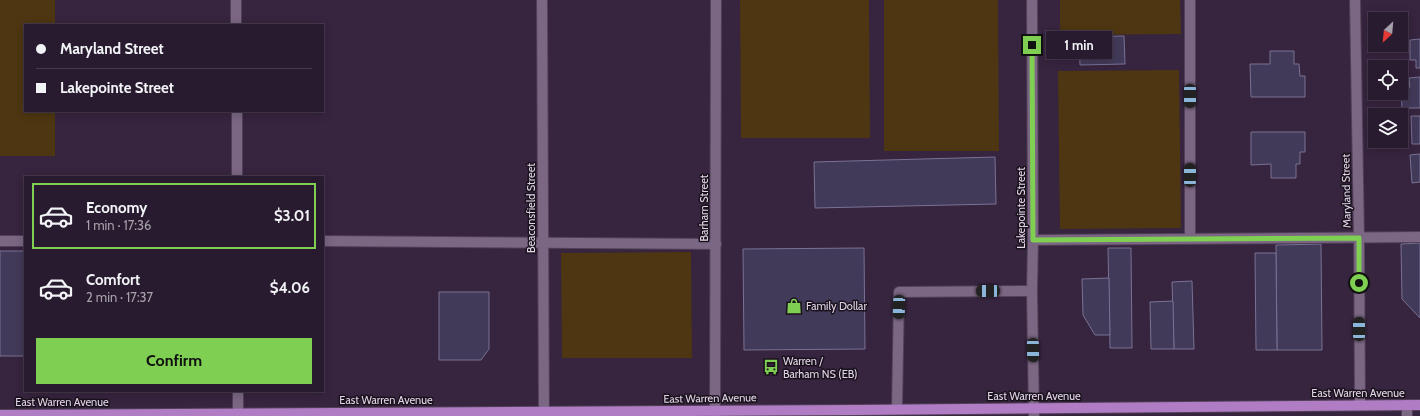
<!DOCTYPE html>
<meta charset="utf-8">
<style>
:root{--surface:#291b2f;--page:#312437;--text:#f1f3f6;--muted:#a5a1aa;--line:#45394b;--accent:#7fd052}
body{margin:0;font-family:Cabin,sans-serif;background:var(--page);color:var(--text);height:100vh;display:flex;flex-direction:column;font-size:15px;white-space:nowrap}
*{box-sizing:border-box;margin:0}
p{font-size:13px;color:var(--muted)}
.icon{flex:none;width:22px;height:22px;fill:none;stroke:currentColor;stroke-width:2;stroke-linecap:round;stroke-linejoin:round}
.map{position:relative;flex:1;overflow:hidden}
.drawer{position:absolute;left:24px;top:176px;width:300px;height:216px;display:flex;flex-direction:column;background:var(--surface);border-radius:0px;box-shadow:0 2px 10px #0003,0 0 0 1px var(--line)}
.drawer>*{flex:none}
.top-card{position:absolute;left:24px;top:24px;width:300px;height:88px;border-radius:0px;box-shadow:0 2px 10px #0003,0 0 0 1px var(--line);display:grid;align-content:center;height:88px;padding:0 12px;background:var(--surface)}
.needle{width:26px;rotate:206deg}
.buttons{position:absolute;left:1368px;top:12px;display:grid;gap:8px}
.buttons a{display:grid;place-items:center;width:40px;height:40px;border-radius:0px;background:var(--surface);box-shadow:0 2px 10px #0003,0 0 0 1px var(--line);font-size:20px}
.end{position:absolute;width:18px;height:18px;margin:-9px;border:5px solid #7fd052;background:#111;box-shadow:0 0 0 2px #111}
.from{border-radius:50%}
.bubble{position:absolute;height:28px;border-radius:0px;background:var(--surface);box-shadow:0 2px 10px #0003,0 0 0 1px var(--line);font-size:13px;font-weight:800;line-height:28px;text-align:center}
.car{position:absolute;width:12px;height:24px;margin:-12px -6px;border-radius:5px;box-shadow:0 0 3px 1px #0007;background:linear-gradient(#222 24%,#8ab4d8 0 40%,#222 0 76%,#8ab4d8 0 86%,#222 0)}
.top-card b{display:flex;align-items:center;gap:14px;height:38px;font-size:15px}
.top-card b+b{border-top:1px solid var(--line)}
.top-card i{width:10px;height:10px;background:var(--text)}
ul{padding:7px 0 0;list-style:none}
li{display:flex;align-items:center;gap:12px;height:66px;margin:0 8px 6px;padding:0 4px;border:2px solid transparent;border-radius:0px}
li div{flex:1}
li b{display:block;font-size:15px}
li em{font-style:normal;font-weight:800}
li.on{border-color:var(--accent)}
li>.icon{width:36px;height:36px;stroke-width:1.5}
.primary-button{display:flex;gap:8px;margin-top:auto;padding:8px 12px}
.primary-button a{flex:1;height:46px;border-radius:0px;background:var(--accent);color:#111;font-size:16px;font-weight:800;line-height:46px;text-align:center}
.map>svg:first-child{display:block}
.green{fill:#4d3611}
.building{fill:#423a59;stroke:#7a7294}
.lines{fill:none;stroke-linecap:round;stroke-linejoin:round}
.minor-casing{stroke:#514057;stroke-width:12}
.major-casing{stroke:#514057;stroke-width:12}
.minor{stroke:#7b6684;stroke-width:10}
.major{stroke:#b07dc5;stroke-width:10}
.route{stroke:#7fd052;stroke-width:5}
.labels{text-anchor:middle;stroke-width:3;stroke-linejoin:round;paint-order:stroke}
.street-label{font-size:11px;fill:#e1d5e6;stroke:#1a121d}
.poi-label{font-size:11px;fill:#e1d5e6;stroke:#1a121d;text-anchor:start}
</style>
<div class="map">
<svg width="1420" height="416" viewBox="0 0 1420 416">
<rect width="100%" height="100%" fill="#37243f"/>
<!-- green -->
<g class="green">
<polygon points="0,0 55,0 55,25 25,25 25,111 55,111 55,156 0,156"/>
<polygon points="740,0 869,0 870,138 741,138"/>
<polygon points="884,0 998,0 999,151 884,151"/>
<polygon points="1060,0 1180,0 1181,34 1060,35"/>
<polygon points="1179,70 1181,228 1060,229 1058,71"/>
<polygon points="691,252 692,358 562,358 561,253"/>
</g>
<!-- building -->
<g class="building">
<polygon points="1124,36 1125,64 1080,65 1079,37"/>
<polygon points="1420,39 1420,68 1416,68 1416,60 1410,60 1410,40"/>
<polygon points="1270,51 1294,51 1294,64 1299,64 1300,76 1305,76 1305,97 1251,97 1250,64 1270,64"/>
<polygon points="1420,77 1420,108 1402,108 1401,88 1410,87 1409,78"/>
<polygon points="1411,116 1420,116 1420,144 1412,144"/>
<polygon points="1251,132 1305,132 1305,152 1300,152 1300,164 1296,164 1296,178 1271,178 1271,164 1251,165"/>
<polygon points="1420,154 1420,182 1412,183 1410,155"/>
<polygon points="995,157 996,204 815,208 814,162"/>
<polygon points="1420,243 1420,318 1402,299 1401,244"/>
<polygon points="1321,244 1322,350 1277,350 1276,245"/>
<polygon points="864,248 865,349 744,350 743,249"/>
<polygon points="1108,248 1131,248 1132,348 1110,348"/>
<rect x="0" y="251" width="25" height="105"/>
<polygon points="1255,253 1276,253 1277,350 1256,350"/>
<polygon points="1109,278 1110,335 1095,335 1083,315 1082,279"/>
<polygon points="1192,281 1194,349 1174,349 1172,282"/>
<polygon points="439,292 489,292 489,349 481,360 439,360"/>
<polygon points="1173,301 1174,349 1151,349 1150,302"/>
</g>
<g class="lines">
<defs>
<g id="minor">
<polyline points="236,0 236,25"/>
<polyline points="542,0 544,416"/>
<polyline points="1032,0 1033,240 1032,291 1034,416"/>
<polyline points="1355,0 1359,238 1360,405"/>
<polyline points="237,111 237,177"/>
<polyline points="1190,239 1190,0"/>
<polyline points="1033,240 1420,237"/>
<polyline points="0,241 25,241"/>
<polyline points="323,241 716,244"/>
<polyline points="238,391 238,416"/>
<polyline points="1407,405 1407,416"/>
<polyline points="897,409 899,292 1032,291"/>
<polyline points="715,416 716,0"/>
</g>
<polyline id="major" points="0,415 857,410 1420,405"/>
</defs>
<!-- minor casing -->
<use href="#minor" class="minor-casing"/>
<!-- major casing -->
<use href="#major" class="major-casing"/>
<!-- minor -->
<use href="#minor" class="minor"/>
<!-- major -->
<use href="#major" class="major"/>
</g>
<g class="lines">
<!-- route -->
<polyline class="route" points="1032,45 1033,240 1359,238 1359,283"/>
</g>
<!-- icons -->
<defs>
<symbol id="shop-bare" viewBox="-9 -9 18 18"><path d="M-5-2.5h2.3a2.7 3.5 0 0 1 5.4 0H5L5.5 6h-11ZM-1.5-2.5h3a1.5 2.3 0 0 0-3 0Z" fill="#7fd052" stroke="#1a121d" stroke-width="2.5" paint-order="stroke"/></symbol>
<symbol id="bus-bare" viewBox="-9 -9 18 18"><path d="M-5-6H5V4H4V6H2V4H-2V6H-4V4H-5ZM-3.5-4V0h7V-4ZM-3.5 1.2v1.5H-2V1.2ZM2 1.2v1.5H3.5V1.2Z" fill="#7fd052" stroke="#1a121d" stroke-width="2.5" paint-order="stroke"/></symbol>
</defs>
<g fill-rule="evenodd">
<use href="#shop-bare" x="783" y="295" width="22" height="22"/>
<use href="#bus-bare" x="760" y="356" width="22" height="22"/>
</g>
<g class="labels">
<!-- street labels -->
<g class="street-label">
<text transform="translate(1346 191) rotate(-91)" y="4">Maryland Street</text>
<text transform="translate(531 208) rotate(-90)" y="4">Beaconsfield Street</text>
<text transform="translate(704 208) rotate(-90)" y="4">Barham Street</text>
<text transform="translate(1021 208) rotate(-90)" y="4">Lakepointe Street</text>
<text x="1358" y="397">East Warren Avenue</text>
<text x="1034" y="400">East Warren Avenue</text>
<text transform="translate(710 398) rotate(-1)" y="4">East Warren Avenue</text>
<text x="386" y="404">East Warren Avenue</text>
<text x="62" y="406">East Warren Avenue</text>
</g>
<!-- poi labels -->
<g class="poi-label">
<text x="806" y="310">Family Dollar</text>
<text x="783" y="365">Warren /<tspan x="783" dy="13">Barham NS (EB)</tspan></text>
</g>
</g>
</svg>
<div class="buttons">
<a><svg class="needle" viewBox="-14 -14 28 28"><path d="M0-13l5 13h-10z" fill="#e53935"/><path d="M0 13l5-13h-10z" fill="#a5a1aa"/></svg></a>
<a><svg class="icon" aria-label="locate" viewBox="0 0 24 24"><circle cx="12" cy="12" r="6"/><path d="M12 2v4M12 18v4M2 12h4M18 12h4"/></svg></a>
<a><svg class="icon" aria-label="layers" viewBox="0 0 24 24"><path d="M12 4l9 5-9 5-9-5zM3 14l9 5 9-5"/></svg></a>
</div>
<i class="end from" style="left:1359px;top:283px"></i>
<i class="end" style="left:1032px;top:45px"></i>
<div class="bubble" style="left:1046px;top:31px;width:66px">1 min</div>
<i class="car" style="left:1190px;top:96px;rotate:180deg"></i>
<i class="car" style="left:1190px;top:175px;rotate:0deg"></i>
<i class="car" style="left:988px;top:291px;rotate:270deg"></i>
<i class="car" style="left:899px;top:307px;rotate:182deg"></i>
<i class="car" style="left:1359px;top:329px;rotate:0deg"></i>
<i class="car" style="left:1033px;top:350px;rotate:179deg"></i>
<div class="top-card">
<b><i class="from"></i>Maryland Street</b>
<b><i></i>Lakepointe Street</b>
</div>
<section class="drawer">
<ul>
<li class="on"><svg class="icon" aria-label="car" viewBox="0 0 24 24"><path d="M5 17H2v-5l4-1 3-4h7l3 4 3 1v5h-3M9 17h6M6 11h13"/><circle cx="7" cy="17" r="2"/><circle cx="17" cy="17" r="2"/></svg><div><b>Economy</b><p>1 min · 17:36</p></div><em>$3.01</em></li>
<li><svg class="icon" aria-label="car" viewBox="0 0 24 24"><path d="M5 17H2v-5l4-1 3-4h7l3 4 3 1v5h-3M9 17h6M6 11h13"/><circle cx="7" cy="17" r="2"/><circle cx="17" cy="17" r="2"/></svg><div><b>Comfort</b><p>2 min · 17:37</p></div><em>$4.06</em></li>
</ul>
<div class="primary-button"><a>Confirm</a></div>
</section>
</div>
